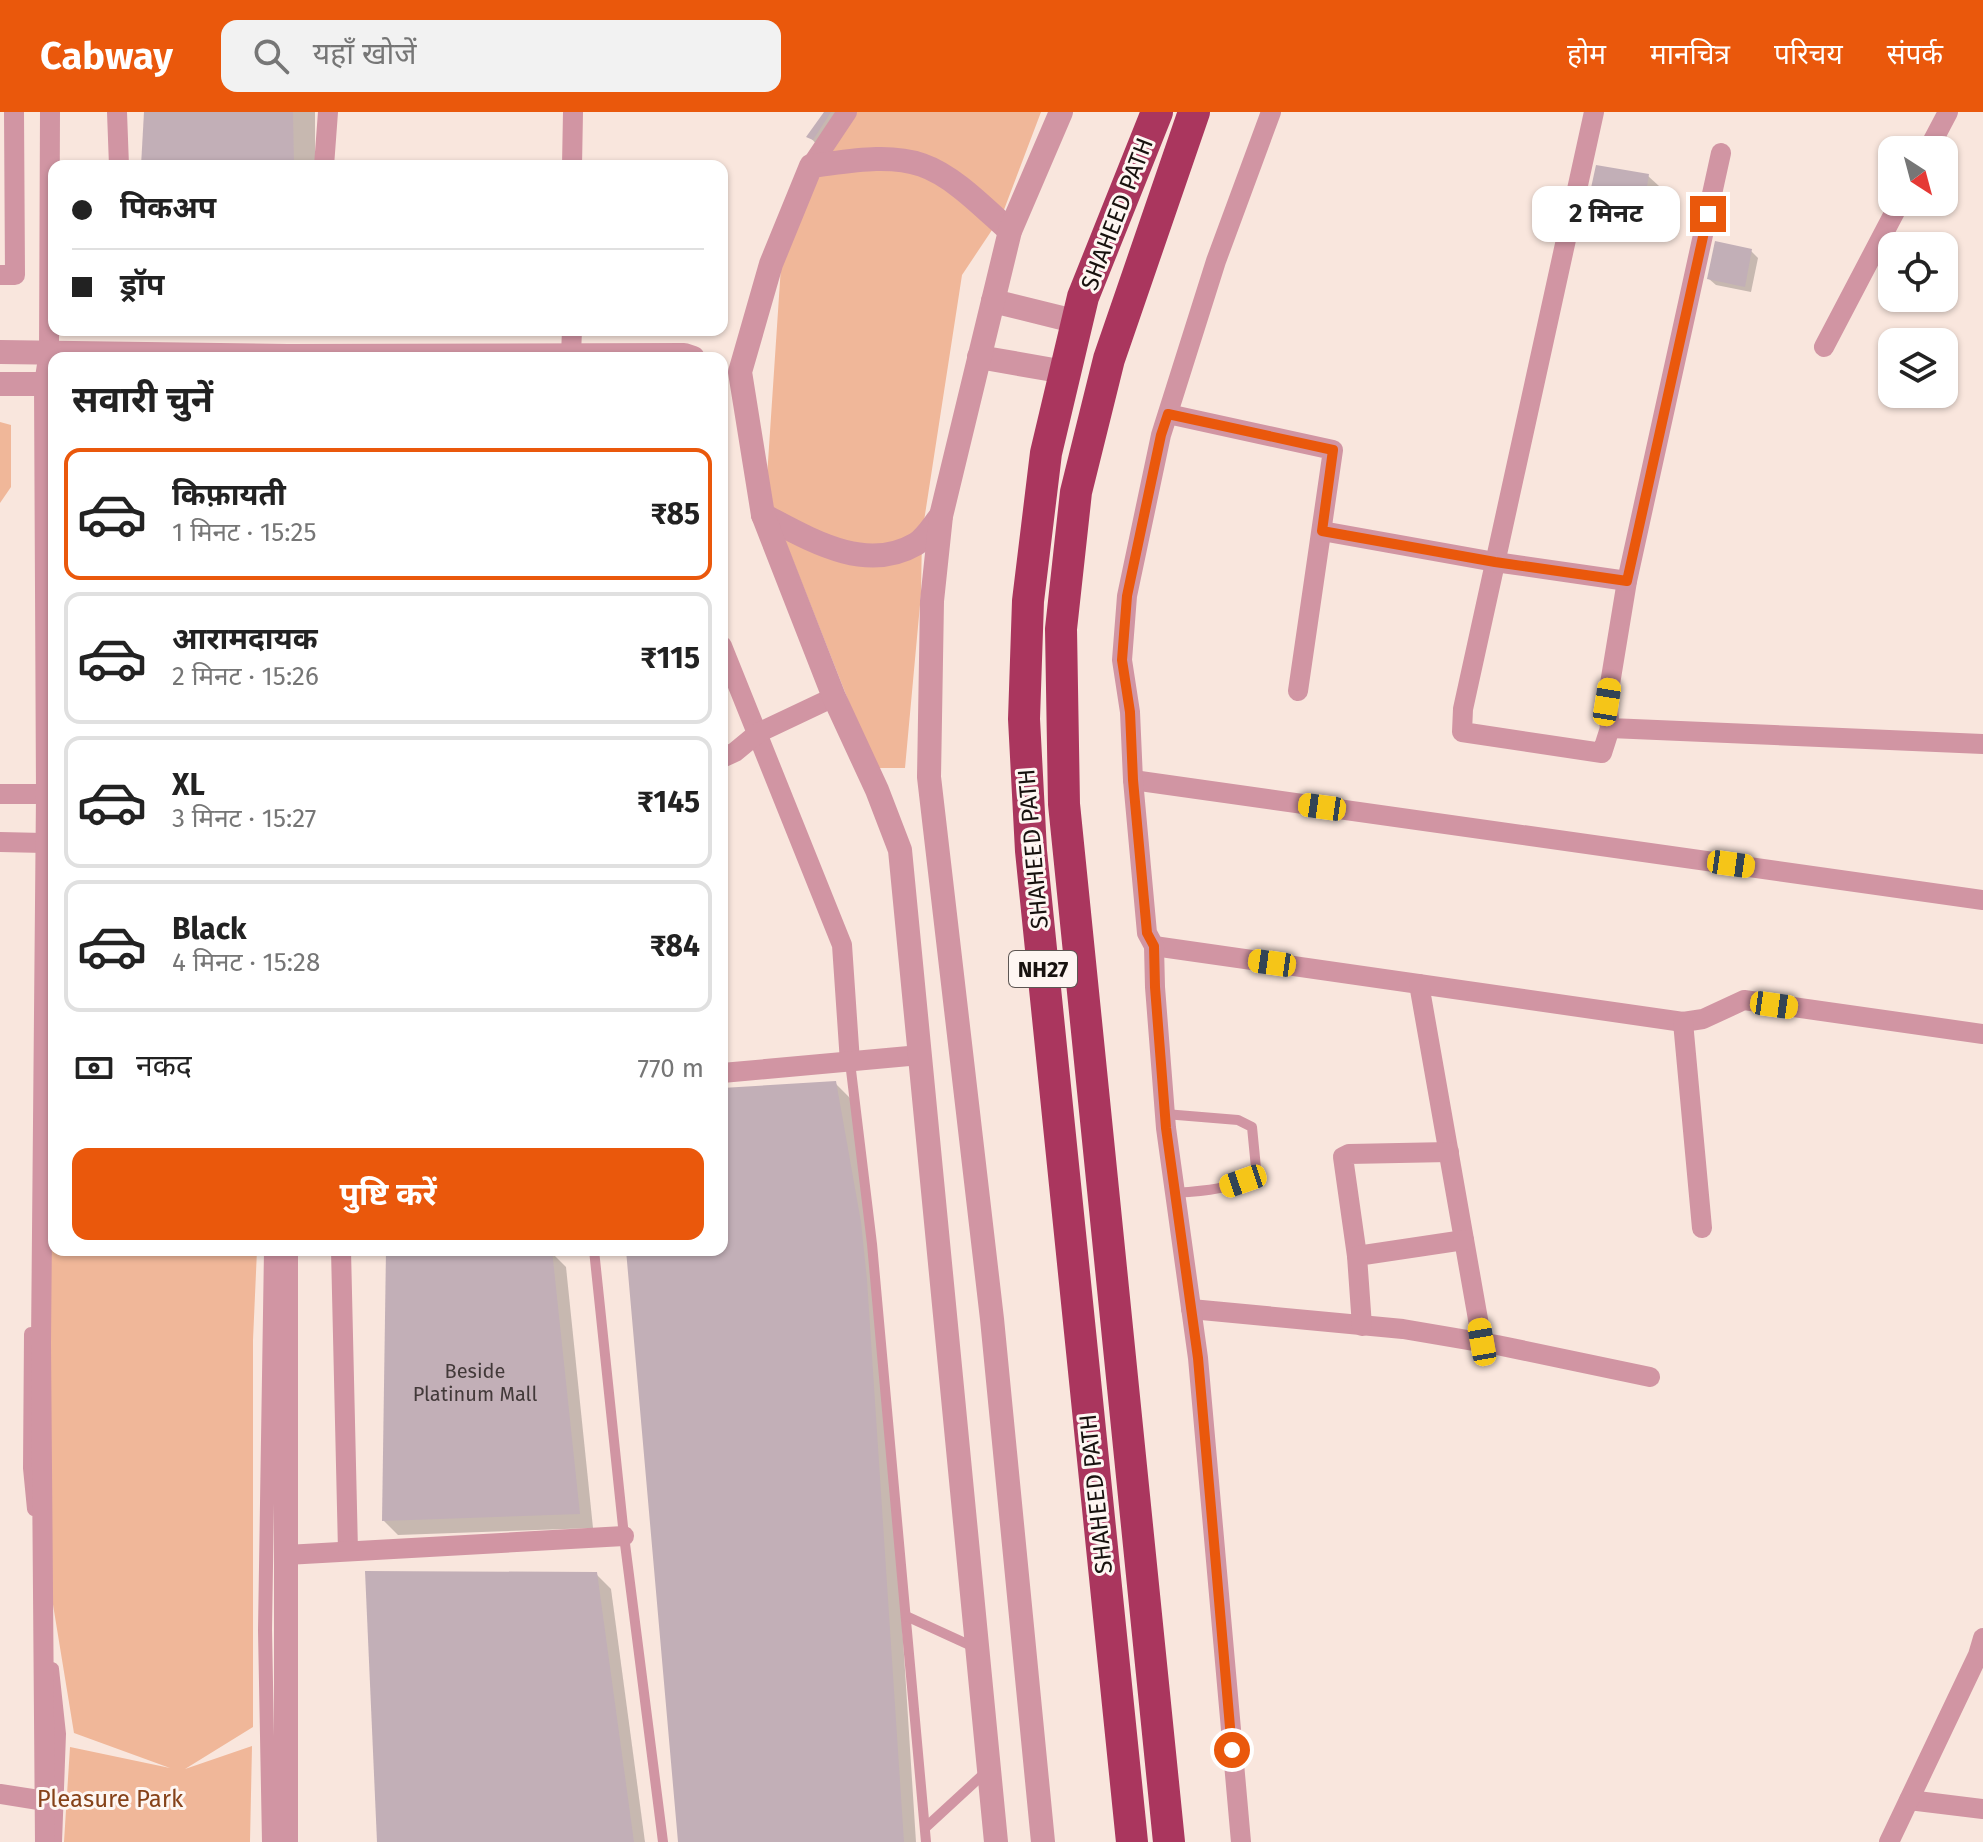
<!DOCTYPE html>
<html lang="hi">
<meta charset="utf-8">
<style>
:root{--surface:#fff;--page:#f2f2f2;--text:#222;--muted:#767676;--line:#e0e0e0;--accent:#ea580c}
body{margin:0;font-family:"Fira Sans","Noto Sans Devanagari",sans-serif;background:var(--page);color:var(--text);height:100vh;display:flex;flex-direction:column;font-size:30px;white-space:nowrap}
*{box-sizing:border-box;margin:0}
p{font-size:26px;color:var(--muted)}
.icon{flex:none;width:44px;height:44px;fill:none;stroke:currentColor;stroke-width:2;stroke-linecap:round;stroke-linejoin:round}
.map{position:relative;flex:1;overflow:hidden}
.panel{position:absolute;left:48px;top:240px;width:680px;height:904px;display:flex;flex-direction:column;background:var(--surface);border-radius:16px;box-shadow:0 2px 6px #0004}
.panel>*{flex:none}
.hud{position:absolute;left:48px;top:48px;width:680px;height:176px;border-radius:16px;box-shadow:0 2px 6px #0004;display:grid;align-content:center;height:176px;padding:0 24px;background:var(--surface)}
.needle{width:52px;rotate:144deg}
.tools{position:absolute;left:1878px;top:24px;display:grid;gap:16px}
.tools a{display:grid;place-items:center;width:80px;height:80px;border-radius:16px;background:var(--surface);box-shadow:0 2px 6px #0004;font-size:40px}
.end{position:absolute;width:36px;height:36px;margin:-18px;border:10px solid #ea580c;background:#fff;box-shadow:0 0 0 4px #fff}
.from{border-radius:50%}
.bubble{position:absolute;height:56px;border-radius:16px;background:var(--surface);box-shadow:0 2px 6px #0004;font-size:26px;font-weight:700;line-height:56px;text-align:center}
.car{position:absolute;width:24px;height:48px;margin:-24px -12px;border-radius:10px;box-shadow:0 0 6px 2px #0007;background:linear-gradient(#f5c518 24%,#345 0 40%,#f5c518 0 76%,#345 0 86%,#f5c518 0)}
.hud b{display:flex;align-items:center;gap:28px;height:76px;font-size:30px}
.hud b+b{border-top:2px solid var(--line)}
.hud i{width:20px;height:20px;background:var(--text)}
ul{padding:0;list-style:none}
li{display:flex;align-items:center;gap:24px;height:132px;margin:0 16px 12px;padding:0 8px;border:4px solid var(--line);border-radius:16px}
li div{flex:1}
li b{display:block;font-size:30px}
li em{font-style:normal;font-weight:700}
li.selected{border-color:var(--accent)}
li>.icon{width:72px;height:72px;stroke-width:1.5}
h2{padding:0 24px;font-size:36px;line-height:96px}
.pay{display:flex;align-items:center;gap:20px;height:88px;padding:0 24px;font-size:30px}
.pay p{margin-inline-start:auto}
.button{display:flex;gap:16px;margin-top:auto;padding:16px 24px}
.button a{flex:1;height:92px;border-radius:16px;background:var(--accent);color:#fff;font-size:32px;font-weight:700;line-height:92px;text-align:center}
header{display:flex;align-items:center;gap:48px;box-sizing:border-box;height:112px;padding:0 40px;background:var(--accent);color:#fff}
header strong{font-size:38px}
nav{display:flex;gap:44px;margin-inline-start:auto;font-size:28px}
.search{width:560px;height:72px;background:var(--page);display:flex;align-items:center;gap:20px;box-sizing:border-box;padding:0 28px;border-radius:16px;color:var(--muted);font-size:30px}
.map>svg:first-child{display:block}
.green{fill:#f0b799}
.shadow{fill:#0003}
.building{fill:#c2afb7}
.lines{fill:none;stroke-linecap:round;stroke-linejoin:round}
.service{stroke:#d195a3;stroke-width:10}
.pedestrian{stroke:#d195a3;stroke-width:14}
.minor{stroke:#d195a3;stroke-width:20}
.tertiary{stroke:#d195a3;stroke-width:24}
.trunk{stroke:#aa365e;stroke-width:32}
.route{stroke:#ea580c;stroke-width:10}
.labels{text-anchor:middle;stroke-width:6;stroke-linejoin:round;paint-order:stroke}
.number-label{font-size:20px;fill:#423939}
.shield{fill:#fef6f2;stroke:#5d5653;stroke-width:2}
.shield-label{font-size:22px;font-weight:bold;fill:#18120f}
.street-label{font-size:24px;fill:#18120f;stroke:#fef6f2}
.park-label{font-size:24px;fill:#864219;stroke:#fef6f2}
</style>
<header>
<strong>Cabway</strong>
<div class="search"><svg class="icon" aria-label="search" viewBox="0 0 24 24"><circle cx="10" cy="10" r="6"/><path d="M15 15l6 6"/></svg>यहाँ खोजें</div>
<nav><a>होम</a><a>मानचित्र</a><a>परिचय</a><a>संपर्क</a></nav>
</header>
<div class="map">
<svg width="1983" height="1730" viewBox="0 0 1983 1730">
<rect width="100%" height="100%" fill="#f9e6dd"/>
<!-- green -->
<g class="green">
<polygon points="851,0 1041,0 1002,103 962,163 922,422 921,482 905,656 875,656 766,380 784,109"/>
<polygon points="0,310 11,313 11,375 0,391"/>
<polygon points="54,898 54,1138 257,1138 253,1228 253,1615 185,1657 252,1634 250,1730 64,1730 70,1635 170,1656 74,1621 39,1407"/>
</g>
<!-- shadow -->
<g class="shadow">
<polygon points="146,0 315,0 315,54 143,54"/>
<polygon points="826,0 851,0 819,35 809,24"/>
<polygon points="1648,64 1659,74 1654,103 1602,95 1591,84"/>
<polygon points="1751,139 1758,146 1751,180 1716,173 1709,167"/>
<polygon points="835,971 850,986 881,1184 916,1730 680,1730 628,1138 722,1138 722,980"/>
<polygon points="388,1138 551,1140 566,1155 593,1416 398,1423 384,1409"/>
<polygon points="596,1462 611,1477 645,1730 379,1730"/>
</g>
<!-- building -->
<g class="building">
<polygon points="144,0 293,0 294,54 141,54"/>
<polygon points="824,0 831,0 813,28 806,25"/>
<polygon points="1596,53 1649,62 1644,93 1589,85"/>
<polygon points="1715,129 1752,137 1745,175 1707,167"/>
<polygon points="836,969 861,1110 867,1168 904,1730 678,1730 626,1138 722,1138 722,976"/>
<polygon points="386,1138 552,1138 580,1402 382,1409"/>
<polygon points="365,1459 597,1460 634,1730 377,1730"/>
</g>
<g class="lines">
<!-- service -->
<g class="service">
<polyline points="850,950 872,1132 926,1730"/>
<path d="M1165,1002l73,6 14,7 4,41c-24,24 -49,22 -81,25"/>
<polyline points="594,1138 624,1424 663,1730"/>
<polyline points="906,1504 976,1536"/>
<polyline points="925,1716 988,1658"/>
</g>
<!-- pedestrian -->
<g class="pedestrian">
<polyline points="31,1222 30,1356 34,1397"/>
<polyline points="52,1557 59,1622 55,1730"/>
<polyline points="269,1730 265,1518 271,1138"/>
</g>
<!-- minor -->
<g class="minor">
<polyline points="117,0 119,54"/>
<polyline points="1594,0 1463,597 1462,620 1602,641 1610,616"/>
<polyline points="1928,38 1948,0"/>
<polyline points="1721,41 1627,469 1607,590 1610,616 1983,632"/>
<polyline points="324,54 328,0"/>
<polyline points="572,54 573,0"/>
<polyline points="811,54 847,0"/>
<polyline points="0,163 15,163 14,0"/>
<polyline points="1824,235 1900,90"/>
<polyline points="571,243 572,218"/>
<polyline points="1168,302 1333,338 1298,579"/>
<polyline points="1322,419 1495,450 1627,469"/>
<polyline points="722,534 842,833 850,950"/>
<polyline points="722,646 735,640 758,621 834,585"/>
<polyline points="1133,668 1983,788"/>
<polyline points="0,682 46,682"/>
<polyline points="0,730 44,731"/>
<polyline points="1154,834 1683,910 1703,907 1744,888 1983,922"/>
<polyline points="1419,872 1482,1230"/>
<polyline points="1683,910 1702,1116"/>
<polyline points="722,961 920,943"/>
<polyline points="341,1138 348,1439"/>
<polyline points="1357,1144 1343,1045 1349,1042 1449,1040"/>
<polyline points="1191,1197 1403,1217 1497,1233 1650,1265"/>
<polyline points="1362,1214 1357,1144 1464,1128"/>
<polyline points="286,1443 624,1424"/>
<polyline points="0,1682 45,1689"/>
<polyline points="1909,1688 1983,1697"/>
<polyline points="45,1730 41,1231 46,682 44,272 49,240 50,0"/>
<polyline points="1241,1730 1198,1246 1166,1016 1155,875 1154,834 1147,821 1133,668 1130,600 1122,548 1127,484 1161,323 1216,149 1271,0"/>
<polyline points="1889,1730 1978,1543 1983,1526"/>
</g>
<!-- tertiary -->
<g class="tertiary">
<polyline points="993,189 1078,210"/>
<polyline points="0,240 288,244 684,243 693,246"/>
<polyline points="979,245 1065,260"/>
<polyline points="0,272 54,272"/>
<path d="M763,403c46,24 102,59 153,29 10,-6 18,-20 25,-28"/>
<polyline points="286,1730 286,1138"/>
<path d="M996,1730l-96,-992 -23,-60 -43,-93 -71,-182 -23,-143 31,-108 40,-98c35,-4 76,-13 111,-1 32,11 63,44 88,66"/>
<polyline points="1043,1730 992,1207 929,665 932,489 941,404 1010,119 1061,0"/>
</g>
<!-- trunk -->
<g class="trunk">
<polyline points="1132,1730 1031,739 1024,607 1028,489 1046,341 1083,185 1157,0"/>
<polyline points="1169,1730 1064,692 1061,517 1076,380 1109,247 1194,0"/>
</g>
</g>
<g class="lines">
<!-- route -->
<polyline class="route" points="1232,1638 1198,1246 1166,1016 1155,875 1154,834 1147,821 1133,668 1130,600 1122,548 1127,484 1161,323 1168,302 1333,338 1322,419 1495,450 1627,469 1708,102"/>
</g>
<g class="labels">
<!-- number labels -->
<g class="number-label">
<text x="475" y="1266">Beside<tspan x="475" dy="23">Platinum Mall</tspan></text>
</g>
<!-- shield labels -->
<rect class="shield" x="1009" y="839" width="68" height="36" rx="6"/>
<g class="shield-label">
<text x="1043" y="865">NH27</text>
</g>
<!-- street labels -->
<g class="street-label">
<text transform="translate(1117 102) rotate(-69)" y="8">SHAHEED PATH</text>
<text transform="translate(1033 737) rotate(-95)" y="8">SHAHEED PATH</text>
<text transform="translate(1096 1382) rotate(-96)" y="8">SHAHEED PATH</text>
</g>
<!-- park labels -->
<g class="park-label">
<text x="110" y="1695">Pleasure Park</text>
</g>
</g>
</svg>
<div class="tools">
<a><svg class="needle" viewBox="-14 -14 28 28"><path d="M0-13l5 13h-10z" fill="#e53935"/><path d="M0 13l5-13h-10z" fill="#767676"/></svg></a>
<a><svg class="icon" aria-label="locate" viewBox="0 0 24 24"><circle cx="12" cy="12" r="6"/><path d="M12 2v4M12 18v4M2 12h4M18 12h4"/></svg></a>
<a><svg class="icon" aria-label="layers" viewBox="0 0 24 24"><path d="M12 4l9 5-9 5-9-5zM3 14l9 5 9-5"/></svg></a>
</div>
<i class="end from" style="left:1232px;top:1638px"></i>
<i class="end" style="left:1708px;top:102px"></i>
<div class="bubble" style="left:1532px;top:74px;width:148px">2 मिनट</div>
<i class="car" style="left:1607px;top:590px;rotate:9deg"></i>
<i class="car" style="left:1322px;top:695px;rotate:278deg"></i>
<i class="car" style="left:1731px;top:752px;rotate:98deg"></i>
<i class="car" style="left:1272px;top:851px;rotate:278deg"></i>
<i class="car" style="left:1774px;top:893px;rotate:98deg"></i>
<i class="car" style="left:1243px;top:1069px;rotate:251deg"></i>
<i class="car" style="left:1482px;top:1230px;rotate:350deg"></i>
<div class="hud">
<b><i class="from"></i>पिकअप</b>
<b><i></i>ड्रॉप</b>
</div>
<section class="panel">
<h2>सवारी चुनें</h2>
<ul>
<li class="selected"><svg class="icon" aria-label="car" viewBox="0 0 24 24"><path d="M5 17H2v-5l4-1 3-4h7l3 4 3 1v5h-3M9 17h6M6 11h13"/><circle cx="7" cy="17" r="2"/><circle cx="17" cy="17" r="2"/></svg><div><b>किफ़ायती</b><p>1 मिनट · 15:25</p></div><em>₹85</em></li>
<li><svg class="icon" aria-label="car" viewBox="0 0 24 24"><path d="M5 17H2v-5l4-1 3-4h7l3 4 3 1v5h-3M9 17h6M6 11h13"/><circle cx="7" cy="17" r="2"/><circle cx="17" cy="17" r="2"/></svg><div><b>आरामदायक</b><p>2 मिनट · 15:26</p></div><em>₹115</em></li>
<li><svg class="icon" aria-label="car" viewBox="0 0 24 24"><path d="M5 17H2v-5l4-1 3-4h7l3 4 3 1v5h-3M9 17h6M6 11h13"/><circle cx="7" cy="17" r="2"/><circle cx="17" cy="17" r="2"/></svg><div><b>XL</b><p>3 मिनट · 15:27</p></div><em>₹145</em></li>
<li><svg class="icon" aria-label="car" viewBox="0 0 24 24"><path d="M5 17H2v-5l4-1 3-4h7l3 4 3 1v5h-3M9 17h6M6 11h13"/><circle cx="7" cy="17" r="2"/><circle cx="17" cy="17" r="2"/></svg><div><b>Black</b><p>4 मिनट · 15:28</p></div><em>₹84</em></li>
</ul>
<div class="pay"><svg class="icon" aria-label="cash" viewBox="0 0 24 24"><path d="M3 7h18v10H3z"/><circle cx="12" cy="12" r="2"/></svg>नकद<p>770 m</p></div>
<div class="button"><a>पुष्टि करें</a></div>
</section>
</div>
